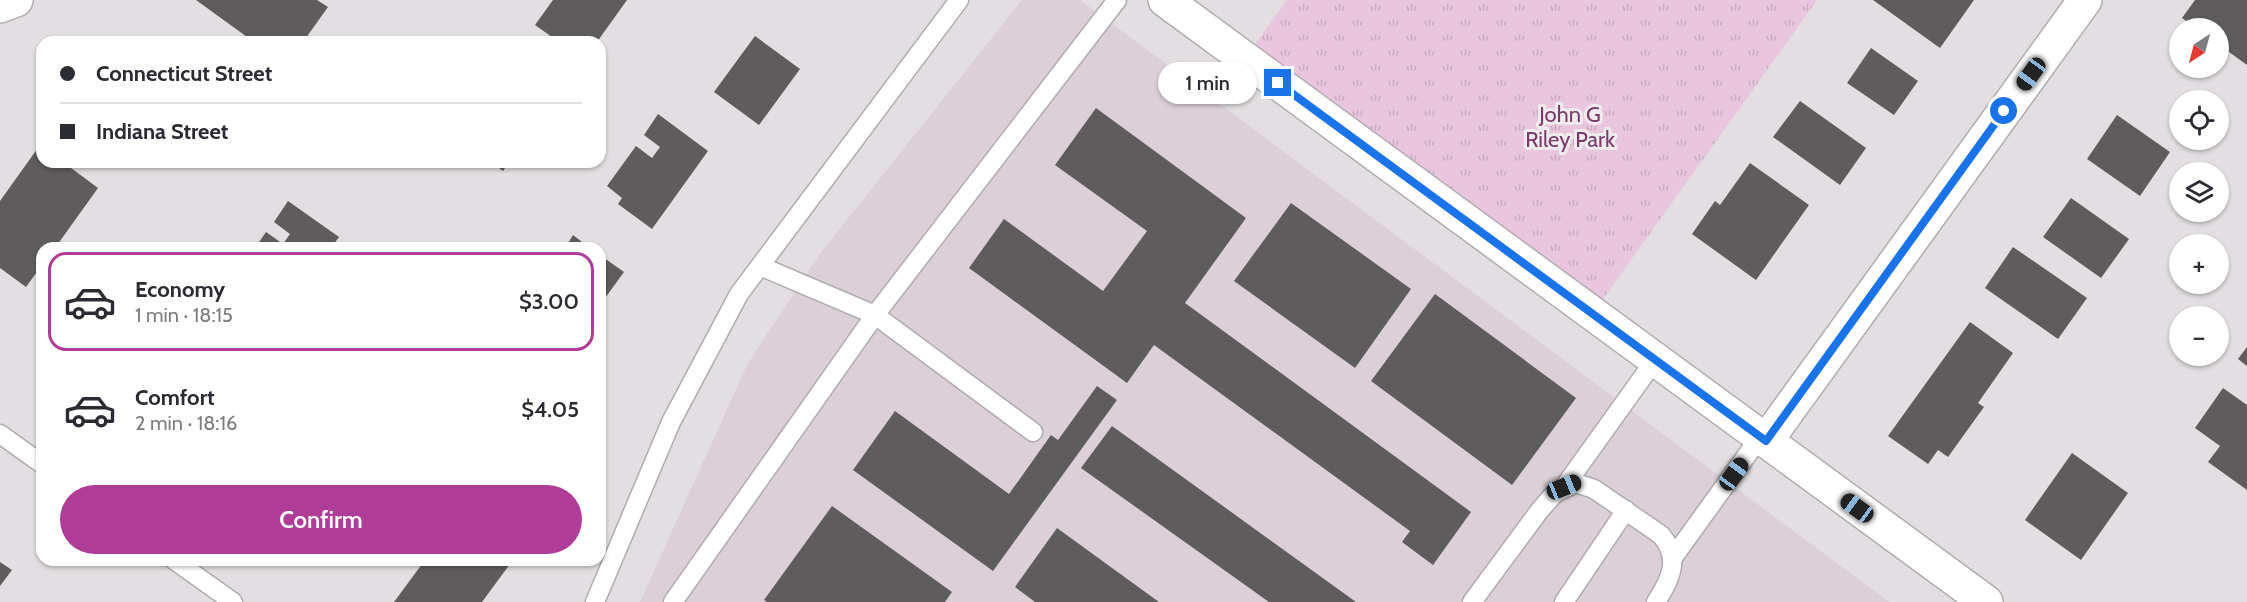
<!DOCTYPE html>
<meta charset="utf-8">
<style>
:root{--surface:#fff;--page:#f7f7f7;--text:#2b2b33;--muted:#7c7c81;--line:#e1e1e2;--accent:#af3c96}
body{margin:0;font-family:Cabin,sans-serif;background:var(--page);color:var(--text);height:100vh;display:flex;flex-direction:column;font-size:22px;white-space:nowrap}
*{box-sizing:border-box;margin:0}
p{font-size:20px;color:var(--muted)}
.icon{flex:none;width:33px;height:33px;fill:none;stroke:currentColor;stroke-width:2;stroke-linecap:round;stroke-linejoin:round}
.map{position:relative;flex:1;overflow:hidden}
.sheet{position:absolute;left:36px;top:242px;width:570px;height:324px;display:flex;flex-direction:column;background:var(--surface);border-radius:18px;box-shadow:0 2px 4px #0004}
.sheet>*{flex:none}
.banner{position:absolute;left:36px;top:36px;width:570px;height:132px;border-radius:18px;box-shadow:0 2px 4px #0004;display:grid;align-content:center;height:132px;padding:0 24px;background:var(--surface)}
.needle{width:39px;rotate:216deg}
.buttons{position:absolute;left:2169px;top:18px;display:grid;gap:12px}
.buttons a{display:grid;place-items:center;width:60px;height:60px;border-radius:50%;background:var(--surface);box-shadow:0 2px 4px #0004;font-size:30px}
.end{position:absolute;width:27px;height:27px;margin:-14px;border:8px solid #1a73e8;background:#fff;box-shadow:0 0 0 3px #fff}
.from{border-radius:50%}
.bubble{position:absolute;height:42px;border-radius:21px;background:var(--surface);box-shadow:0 2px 4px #0004;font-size:20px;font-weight:600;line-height:42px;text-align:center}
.car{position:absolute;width:18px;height:36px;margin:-18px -9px;border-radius:8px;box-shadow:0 0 4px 2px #0007;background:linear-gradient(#222 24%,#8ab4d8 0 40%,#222 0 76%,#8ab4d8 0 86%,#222 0)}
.banner b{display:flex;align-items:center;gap:21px;height:57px;font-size:22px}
.banner b+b{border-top:2px solid var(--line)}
.banner i{width:15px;height:15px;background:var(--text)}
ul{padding:10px 0 0;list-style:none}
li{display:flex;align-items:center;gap:18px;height:99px;margin:0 12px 9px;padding:0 12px;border:3px solid transparent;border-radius:18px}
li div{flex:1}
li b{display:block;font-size:22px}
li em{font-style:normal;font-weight:600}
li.current{border-color:var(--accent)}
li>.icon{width:54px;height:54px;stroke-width:1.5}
.primary-button{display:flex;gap:12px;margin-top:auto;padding:12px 24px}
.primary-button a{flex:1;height:69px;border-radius:36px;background:var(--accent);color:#fff;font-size:24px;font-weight:600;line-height:69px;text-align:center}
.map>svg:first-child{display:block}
.built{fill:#dbd0d7}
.park{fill:url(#park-tufts)}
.building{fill:#5f5c5e}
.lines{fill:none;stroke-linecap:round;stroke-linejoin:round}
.service-casing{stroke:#afabae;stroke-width:21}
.minor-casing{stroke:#afabae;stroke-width:36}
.service{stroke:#fff;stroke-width:18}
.minor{stroke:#fff;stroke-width:33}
.route{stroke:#1a73e8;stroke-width:8}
.labels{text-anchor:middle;stroke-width:6;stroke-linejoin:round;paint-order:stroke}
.park-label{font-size:22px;fill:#7a3a6a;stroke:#efebee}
</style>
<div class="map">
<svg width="2247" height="602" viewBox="0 0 2247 602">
<defs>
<pattern id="park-tufts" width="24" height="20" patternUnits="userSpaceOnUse" patternTransform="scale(1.5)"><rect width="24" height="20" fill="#e9c6de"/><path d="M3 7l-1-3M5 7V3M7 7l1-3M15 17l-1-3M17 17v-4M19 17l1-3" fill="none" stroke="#c9abbf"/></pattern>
</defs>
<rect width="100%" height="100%" fill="#e2dee1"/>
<!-- built -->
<polygon class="built" points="1022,0 1080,0 1889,602 640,602 747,365 819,255"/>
<!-- park -->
<polygon class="park" points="1287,0 1817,0 1598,306 1254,46"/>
<!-- building -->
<g class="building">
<polygon points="196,0 317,0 328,7 303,42 254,42"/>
<polygon points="553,0 627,0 597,42 559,42 535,25"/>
<polygon points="1873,0 1974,0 1940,48"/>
<polygon points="2195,0 2247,0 2247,65 2218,44 2218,28 2196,28 2182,18"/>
<polygon points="755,36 800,69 759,125 714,92"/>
<polygon points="1871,48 1918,81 1894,115 1847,83"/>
<polygon points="1800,101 1866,148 1840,185 1773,137"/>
<polygon points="1096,108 1246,218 1185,303 1471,512 1433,565 1402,542 1410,531 1154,345 1127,383 969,268 1004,219 1103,291 1147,231 1055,165"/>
<polygon points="658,114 708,151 652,229 618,204 622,198 607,186 636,146 652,158 660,147 644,135"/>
<polygon points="2117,115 2170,152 2140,196 2087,159"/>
<polygon points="40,145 42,162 63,162 98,188 55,248 42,248 42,265 26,287 0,268 0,201"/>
<polygon points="491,162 509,162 503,171"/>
<polygon points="1750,163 1809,205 1756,280 1692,234 1715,201 1720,205"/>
<polygon points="2071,198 2129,239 2101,278 2043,237"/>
<polygon points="288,201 339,237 331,248 255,248 266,232 283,244 290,234 274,222"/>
<polygon points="1291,203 1411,289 1355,368 1234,281"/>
<polygon points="573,235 590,248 565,248"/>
<polygon points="2013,247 2087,298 2058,339 1985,288"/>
<polygon points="600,255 624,272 600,305"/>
<polygon points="1435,294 1576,398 1512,485 1371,381"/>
<polygon points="1970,322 2013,353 1978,403 1984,407 1948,457 1938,450 1928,464 1888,436"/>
<polygon points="2247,347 2247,366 2238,359"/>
<polygon points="1097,386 1117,400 993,571 853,470 895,411 1009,494 1051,435 1058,440"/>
<polygon points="2223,388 2247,405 2247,490 2208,462 2220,446 2195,428"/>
<polygon points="1112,426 1356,602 1269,602 1081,468"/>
<polygon points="2072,453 2128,493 2081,560 2025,520"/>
<polygon points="832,506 952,592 945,602 767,602 764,600"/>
<polygon points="1057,528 1159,602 1035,602 1015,587"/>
<polygon points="425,560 513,560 482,602 394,602"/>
<polygon points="0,562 12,570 0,586"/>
</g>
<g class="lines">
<defs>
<g id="service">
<polyline points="760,266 875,315 1033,432"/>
<polyline points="0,434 42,464"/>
<polyline points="1564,487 1655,360"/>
<polyline points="1672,559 1760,437"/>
<polyline points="174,560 233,602"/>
<polyline points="595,602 671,422 739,294 959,0"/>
<polyline points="673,602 875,315 1117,0"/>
<path d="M1472,602l68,-92 15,-17 21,-10 18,6 67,46c20,23 10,44 -5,67"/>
<polyline points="1564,602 1626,510"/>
</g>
<g id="minor">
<polyline points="1165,0 1986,602"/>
<polyline points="0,6 16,0"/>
<polyline points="1766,441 2085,0"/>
</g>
</defs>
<!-- service casing -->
<use href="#service" class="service-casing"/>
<!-- minor casing -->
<use href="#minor" class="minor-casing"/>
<!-- service -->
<use href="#service" class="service"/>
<!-- minor -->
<use href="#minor" class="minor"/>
</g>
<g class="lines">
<!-- route -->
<polyline class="route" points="1278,83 1766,441 2004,111"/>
</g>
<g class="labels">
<!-- park labels -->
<g class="park-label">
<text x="1570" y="122">John G<tspan x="1570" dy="25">Riley Park</tspan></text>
</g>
</g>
</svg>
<div class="buttons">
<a><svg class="needle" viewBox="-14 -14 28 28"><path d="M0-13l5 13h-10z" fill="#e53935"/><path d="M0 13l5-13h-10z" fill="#7c7c81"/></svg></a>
<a><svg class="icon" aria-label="locate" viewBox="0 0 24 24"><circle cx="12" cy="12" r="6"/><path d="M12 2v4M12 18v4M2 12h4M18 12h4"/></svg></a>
<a><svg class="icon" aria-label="layers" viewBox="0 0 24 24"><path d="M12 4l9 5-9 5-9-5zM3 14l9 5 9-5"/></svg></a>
<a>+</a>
<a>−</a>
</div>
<i class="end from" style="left:2004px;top:111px"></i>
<i class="end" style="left:1278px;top:83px"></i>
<div class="bubble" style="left:1158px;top:62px;width:99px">1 min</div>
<i class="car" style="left:2031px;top:74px;rotate:216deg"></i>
<i class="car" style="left:1734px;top:474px;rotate:36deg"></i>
<i class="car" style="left:1564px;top:487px;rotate:68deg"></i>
<i class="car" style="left:1857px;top:508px;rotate:306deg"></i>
<div class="banner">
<b><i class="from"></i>Connecticut Street</b>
<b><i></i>Indiana Street</b>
</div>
<section class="sheet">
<ul>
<li class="current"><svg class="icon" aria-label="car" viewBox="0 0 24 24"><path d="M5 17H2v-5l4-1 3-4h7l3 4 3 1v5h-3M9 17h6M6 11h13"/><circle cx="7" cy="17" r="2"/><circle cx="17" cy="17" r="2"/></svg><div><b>Economy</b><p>1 min · 18:15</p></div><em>$3.00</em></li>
<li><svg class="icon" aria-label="car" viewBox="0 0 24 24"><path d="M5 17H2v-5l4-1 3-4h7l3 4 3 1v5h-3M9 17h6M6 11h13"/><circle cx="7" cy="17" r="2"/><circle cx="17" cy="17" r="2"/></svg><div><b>Comfort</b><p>2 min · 18:16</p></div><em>$4.05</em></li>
</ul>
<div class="primary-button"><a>Confirm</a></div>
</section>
</div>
